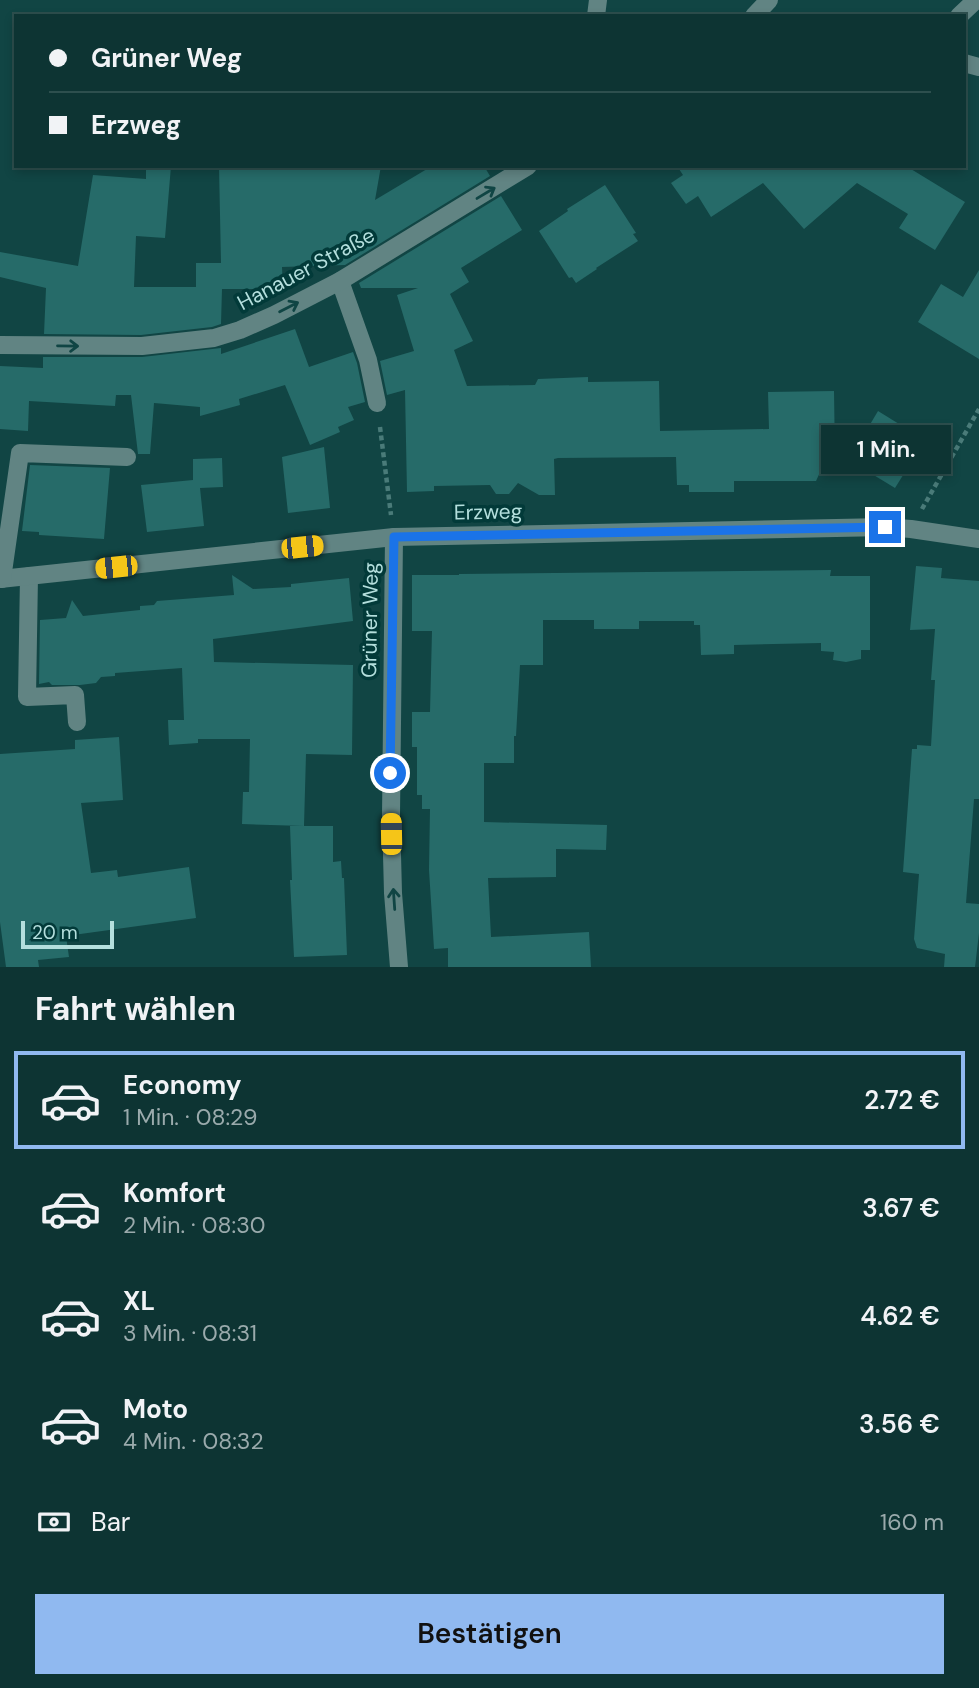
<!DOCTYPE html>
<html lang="de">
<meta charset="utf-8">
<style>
:root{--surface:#0d3433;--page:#163c3b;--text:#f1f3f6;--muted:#9aaaac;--line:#2d4f4e;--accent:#90b9f0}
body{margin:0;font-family:"DM Sans",sans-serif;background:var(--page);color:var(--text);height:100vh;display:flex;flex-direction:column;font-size:26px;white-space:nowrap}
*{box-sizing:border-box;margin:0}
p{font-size:23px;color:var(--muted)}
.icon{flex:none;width:38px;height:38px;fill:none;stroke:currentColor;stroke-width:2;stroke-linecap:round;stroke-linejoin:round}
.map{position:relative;height:967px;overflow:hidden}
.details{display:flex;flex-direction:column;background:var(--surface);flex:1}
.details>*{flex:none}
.hud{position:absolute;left:14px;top:14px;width:952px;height:154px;border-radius:0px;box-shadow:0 4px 10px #0003,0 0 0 2px var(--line);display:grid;align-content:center;height:154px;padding:0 35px;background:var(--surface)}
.scale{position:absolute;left:21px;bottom:18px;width:93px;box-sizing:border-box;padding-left:7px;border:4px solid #b4dfdd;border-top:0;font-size:19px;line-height:24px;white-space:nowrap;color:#b4dfdd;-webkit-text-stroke:5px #023a39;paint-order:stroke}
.end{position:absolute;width:32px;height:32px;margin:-16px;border:9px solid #1a73e8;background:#fff;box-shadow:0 0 0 4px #fff}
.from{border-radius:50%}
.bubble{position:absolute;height:49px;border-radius:0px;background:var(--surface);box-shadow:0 4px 10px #0003,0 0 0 2px var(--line);font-size:23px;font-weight:600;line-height:49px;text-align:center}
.car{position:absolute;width:21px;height:42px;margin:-21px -10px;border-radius:9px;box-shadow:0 0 5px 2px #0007;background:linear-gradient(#f5c518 24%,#345 0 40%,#f5c518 0 76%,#345 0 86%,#f5c518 0)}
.hud b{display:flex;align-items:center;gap:24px;height:66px;font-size:26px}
.hud b+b{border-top:2px solid var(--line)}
.hud i{width:18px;height:18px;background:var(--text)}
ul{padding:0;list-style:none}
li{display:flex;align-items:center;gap:21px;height:98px;margin:0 14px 10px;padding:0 21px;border:4px solid transparent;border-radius:0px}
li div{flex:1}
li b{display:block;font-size:26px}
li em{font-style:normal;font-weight:600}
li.current{border-color:var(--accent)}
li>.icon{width:63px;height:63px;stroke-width:1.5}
h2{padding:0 35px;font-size:32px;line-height:84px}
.pay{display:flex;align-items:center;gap:18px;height:77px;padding:0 35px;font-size:26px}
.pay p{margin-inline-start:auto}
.button{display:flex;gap:14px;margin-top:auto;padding:14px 35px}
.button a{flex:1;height:80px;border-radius:0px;background:var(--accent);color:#111;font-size:28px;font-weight:600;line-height:80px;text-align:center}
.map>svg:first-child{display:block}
.building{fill:#266b69}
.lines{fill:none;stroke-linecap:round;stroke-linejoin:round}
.path{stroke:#4a7b79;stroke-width:4.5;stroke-dasharray:5 3.5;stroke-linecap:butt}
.minor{stroke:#618483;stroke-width:18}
.oneway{stroke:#104544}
.route{stroke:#1a73e8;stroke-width:9}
.labels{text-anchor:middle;stroke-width:7;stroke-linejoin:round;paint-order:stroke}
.street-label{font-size:21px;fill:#b4dfdd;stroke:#023a39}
</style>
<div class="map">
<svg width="979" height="967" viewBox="0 0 979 967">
<rect width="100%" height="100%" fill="#114544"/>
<!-- building -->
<g class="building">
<polygon points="146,166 171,166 165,238 136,236 134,287 196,287 196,263 221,263 219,166 381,166 375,200 432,166 484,166 490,176 345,265 282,267 283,289 222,289 221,324 212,327 141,335 44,334 46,288 0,277 0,252 78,266 93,175 146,179"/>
<polygon points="677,166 906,166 965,202 935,250 899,228 908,214 857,183 804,229 763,183 711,217 698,196 686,204 671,183 683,175"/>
<polygon points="605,185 636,233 633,234 638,241 596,268 597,269 576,283 572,277 569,278 539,231 568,211 567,209"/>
<polygon points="501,196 522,230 461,268 469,282 450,294 473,341 454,350 467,386 535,385 538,379 588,377 588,382 659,381 660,431 769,429 768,392 834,391 835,458 828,455 816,481 734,481 734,492 689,492 689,485 677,485 676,457 558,458 554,459 555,495 539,495 518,483 509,494 496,494 490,485 434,486 434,491 407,492 405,390 387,395 380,361 414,351 397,295 418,288 361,288 359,283"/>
<polygon points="979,270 979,359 918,322 941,284 963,297"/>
<polygon points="295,329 309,367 353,352 357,363 365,402 348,407 354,420 338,427 340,432 310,445 285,385 239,399 240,405 200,416 200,407 154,403 150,454 138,454 131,395 116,395 115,406 29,401 28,431 0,429 0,366 43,368 43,357 142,357 221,348 221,354"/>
<polygon points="878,411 925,440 895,488 849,460"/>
<polygon points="324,447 330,508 288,513 282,457"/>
<polygon points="222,458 223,487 200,488 204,526 147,532 141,485 193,480 193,459"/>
<polygon points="30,465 110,468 104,539 39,535 39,532 22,531"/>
<polygon points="916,566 942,568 941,578 979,581 979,799 974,799 966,903 979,904 979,933 975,967 944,967 945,954 917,948 914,939 919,874 903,872 912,749 917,749 917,745 931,746 935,680 931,680 935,629 910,630"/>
<polygon points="831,570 830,576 870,576 870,650 861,650 861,659 846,662 833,660 834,652 821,651 821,643 734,645 734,654 701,655 700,625 694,625 694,621 639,621 639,629 594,629 594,620 543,620 543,665 520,665 516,736 514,736 514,763 484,763 484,822 607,825 606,850 556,849 556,877 488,878 491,937 589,932 591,967 448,967 448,948 434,949 429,870 430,809 422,809 422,795 417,795 417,747 412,747 412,712 430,712 432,631 412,631 412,575 459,575 459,574"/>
<polygon points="232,575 253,589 291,587 291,584 349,578 353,621 213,639 214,662 353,665 352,755 306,754 304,826 242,824 243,792 249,792 250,739 198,739 198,743 169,745 168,720 184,720 182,668 115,673 115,676 101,677 96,683 80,685 52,685 49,682 39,684 40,620 66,618 72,600 83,616 140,610 140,606 154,605 157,601 234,595"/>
<polygon points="119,737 123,800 81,803 91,873 117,870 118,877 189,867 196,918 66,936 69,957 38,960 39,967 6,967 0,922 0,754 75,749 75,740"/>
<polygon points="290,826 333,826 333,862 341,861 342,878 344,878 347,955 294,957 290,880 292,880"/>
</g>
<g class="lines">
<!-- path -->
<g class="path">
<polyline points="380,427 391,515"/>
<polyline points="922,509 979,409"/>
</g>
<!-- minor -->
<g class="minor">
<polyline points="596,16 598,0"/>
<polyline points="754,16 769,0"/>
<polyline points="959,16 976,0"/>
<polyline points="964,63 979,67"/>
<polyline points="340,281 368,360 377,403"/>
<polyline points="0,345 142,346 214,338 240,330 274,315 340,281 528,166"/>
<polyline points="394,537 391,816 393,893 399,967"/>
<polyline points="29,576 27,697 75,695 77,722"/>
<polyline points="0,579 394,537 885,527 911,529 979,539"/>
<polyline points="2,579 20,453 127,457"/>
</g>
</g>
<!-- one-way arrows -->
<defs><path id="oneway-shaft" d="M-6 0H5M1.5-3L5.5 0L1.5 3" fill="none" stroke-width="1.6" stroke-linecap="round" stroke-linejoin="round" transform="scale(1.75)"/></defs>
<g class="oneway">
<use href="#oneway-shaft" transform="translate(486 193) rotate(-31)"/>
<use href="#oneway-shaft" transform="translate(289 307) rotate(-27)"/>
<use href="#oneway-shaft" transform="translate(68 346) rotate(1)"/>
<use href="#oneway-shaft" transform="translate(394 899) rotate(-94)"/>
</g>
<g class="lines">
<!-- route -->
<polyline class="route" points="390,773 394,537 885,527"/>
</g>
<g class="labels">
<!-- street labels -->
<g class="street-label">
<text transform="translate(306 269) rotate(-28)" y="7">Hanauer Straße</text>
<text transform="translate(488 512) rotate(-1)" y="7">Erzweg</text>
<text transform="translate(370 620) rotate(-89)" y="7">Grüner Weg</text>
</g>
</g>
</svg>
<div class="scale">20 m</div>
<i class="end from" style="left:390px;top:773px"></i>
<i class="end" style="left:885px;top:527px"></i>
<div class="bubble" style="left:821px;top:425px;width:130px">1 Min.</div>
<i class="car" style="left:302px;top:547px;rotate:84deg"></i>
<i class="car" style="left:116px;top:567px;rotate:264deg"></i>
<i class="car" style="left:391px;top:834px;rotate:359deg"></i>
<div class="hud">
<b><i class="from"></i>Grüner Weg</b>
<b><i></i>Erzweg</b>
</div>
</div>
<section class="details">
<h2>Fahrt wählen</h2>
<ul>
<li class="current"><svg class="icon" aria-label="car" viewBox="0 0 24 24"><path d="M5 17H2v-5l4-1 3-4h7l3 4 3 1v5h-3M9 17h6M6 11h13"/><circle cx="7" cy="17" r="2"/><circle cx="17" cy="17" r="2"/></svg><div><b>Economy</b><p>1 Min. · 08:29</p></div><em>2.72 €</em></li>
<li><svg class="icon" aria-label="car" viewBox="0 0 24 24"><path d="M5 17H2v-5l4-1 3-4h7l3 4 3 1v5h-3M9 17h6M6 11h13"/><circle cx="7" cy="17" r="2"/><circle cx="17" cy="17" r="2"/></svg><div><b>Komfort</b><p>2 Min. · 08:30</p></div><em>3.67 €</em></li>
<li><svg class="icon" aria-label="car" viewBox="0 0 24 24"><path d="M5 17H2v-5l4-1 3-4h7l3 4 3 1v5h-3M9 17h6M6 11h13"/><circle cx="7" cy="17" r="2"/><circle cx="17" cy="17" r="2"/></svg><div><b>XL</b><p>3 Min. · 08:31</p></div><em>4.62 €</em></li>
<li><svg class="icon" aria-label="car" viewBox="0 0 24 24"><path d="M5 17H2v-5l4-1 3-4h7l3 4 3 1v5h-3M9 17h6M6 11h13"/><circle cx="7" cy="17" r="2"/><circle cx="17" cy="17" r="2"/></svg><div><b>Moto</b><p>4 Min. · 08:32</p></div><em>3.56 €</em></li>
</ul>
<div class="pay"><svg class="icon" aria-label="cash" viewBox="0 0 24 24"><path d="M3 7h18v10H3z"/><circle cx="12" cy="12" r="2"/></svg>Bar<p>160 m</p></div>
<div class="button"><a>Bestätigen</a></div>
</section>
